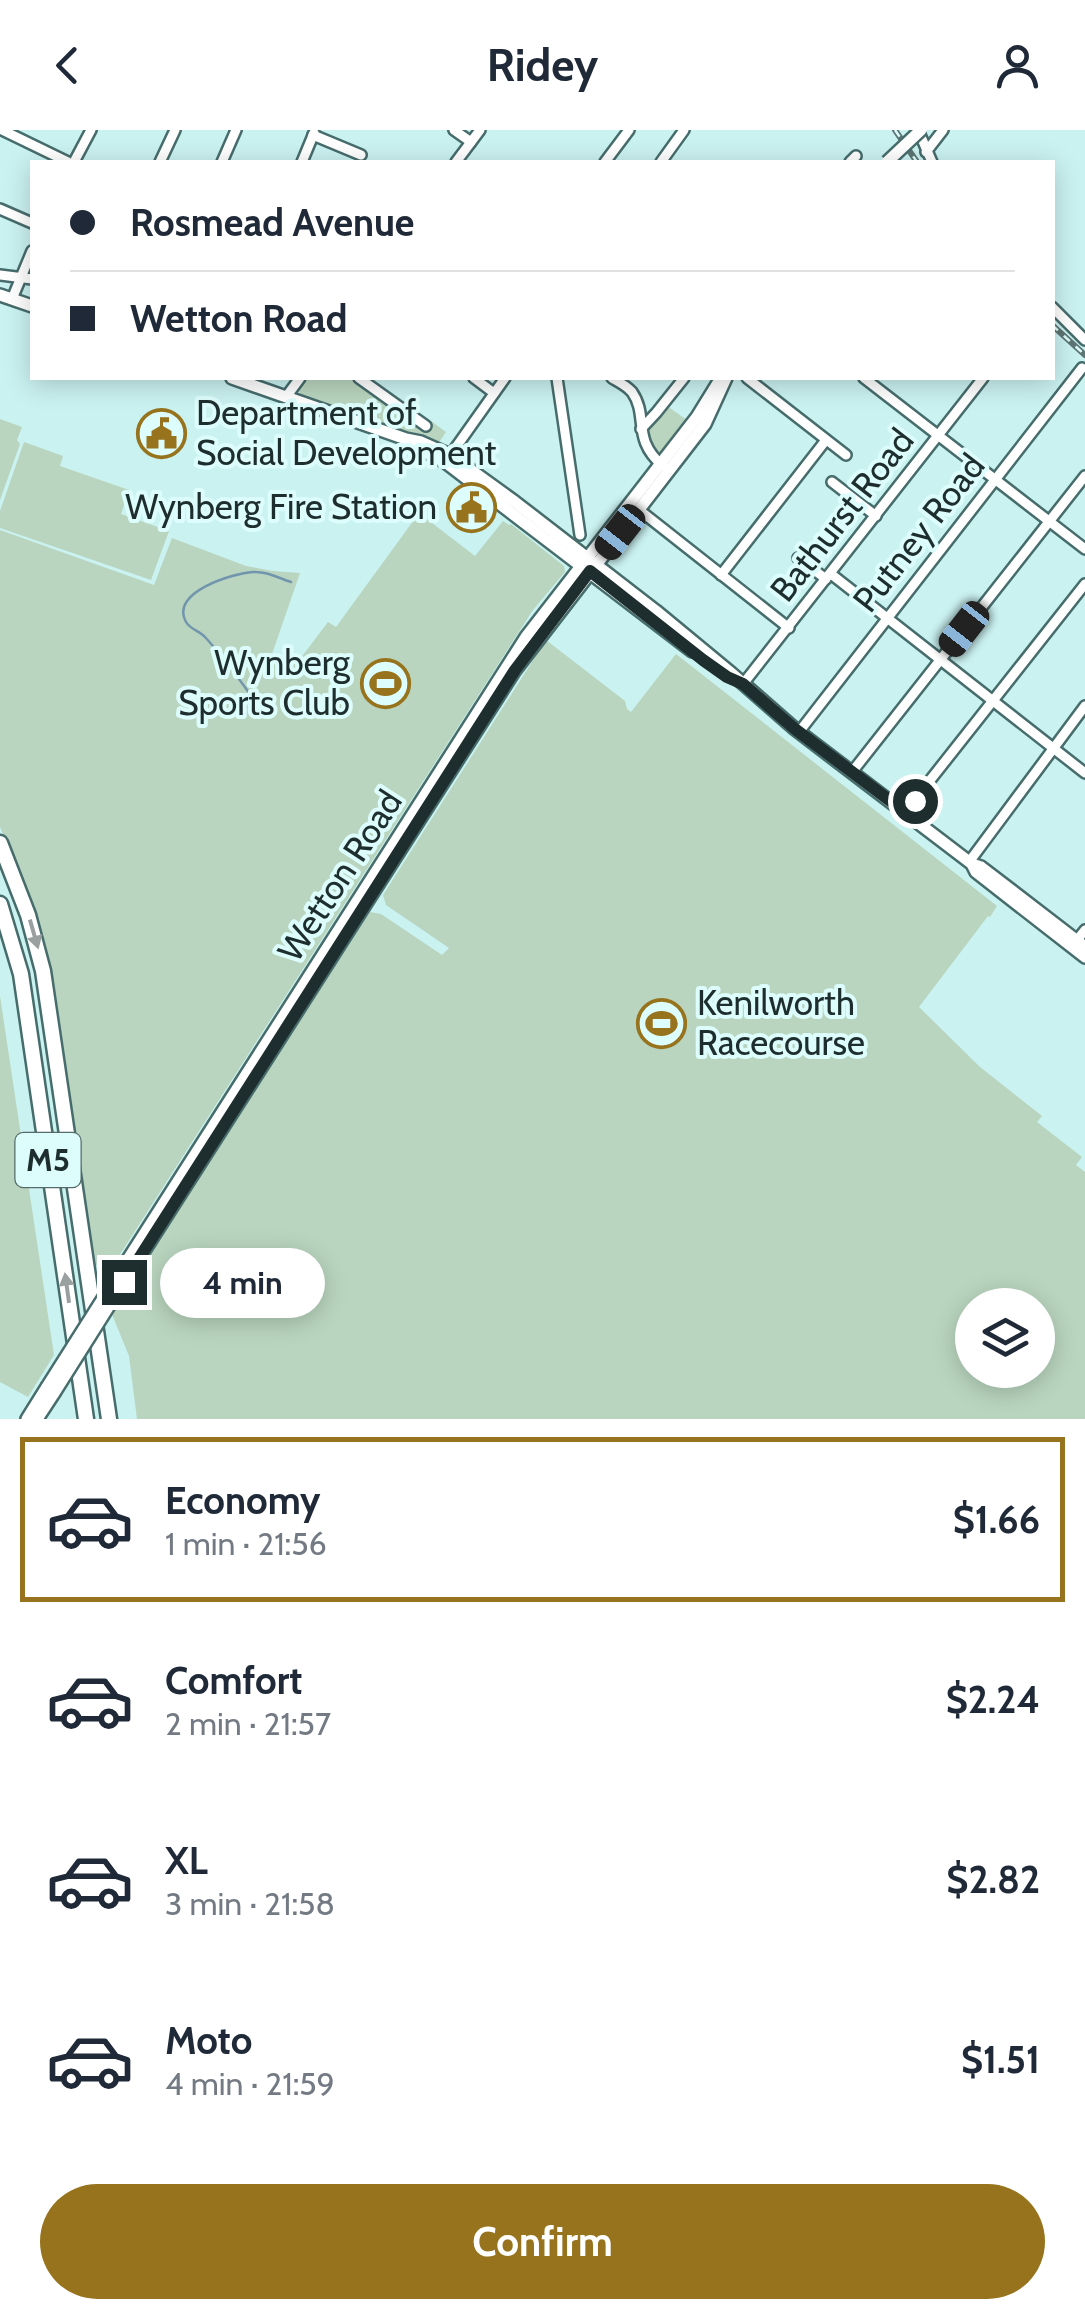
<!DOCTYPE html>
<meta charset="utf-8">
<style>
:root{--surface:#fff;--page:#f2f2f3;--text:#1f2937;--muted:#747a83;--line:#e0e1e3;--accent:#96731c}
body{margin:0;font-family:Cabin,sans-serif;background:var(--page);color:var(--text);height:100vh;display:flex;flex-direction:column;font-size:38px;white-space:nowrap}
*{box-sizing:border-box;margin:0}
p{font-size:32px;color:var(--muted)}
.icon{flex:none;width:55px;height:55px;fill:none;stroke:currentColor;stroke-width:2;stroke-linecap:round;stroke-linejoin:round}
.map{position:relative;height:1289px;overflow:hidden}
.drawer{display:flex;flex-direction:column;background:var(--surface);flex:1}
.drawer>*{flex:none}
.guide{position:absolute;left:30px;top:30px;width:1025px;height:220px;border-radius:0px;box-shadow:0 5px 25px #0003;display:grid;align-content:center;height:220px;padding:0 40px;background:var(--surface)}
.buttons{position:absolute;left:955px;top:1158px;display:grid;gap:20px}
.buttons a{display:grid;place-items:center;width:100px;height:100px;border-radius:50%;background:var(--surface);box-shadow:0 5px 25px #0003;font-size:50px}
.end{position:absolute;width:45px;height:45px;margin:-22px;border:12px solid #1e2d2d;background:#fff;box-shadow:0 0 0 5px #fff}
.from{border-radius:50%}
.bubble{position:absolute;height:70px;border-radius:35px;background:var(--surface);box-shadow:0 5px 25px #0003;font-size:32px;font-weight:700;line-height:70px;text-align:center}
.car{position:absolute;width:30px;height:60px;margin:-30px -15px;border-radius:12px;box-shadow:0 0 8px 2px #0007;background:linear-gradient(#222 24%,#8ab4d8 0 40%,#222 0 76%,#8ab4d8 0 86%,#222 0)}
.guide b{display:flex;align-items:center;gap:35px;height:95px;font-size:38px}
.guide b+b{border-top:2px solid var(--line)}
.guide i{width:25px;height:25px;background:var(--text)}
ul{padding:18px 0 0;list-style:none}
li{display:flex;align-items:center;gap:30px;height:165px;margin:0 20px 15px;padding:0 20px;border:5px solid transparent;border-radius:0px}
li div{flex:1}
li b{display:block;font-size:38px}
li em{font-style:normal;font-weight:700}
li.selected{border-color:var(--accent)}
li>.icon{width:90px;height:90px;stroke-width:1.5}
.button{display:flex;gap:20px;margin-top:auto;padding:20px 40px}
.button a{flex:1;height:115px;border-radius:60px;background:var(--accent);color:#fff;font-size:40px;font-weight:700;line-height:115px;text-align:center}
header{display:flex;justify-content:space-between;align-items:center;height:130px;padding:0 40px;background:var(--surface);font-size:45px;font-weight:700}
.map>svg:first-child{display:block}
.green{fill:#b9d5bf;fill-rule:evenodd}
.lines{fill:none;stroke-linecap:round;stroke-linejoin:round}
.stream{stroke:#7195ac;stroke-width:2.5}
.minor-casing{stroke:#476c6c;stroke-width:14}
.major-casing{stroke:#476c6c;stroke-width:16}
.highway-casing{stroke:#476c6c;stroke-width:19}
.minor{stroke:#fff;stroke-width:9}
.major{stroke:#fff;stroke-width:11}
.highway{stroke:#fff;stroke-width:14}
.rail-casing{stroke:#5d7574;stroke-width:6}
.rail{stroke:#ddfdfd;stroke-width:2.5;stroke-dasharray:8;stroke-linecap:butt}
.major-bridge-casing{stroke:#476c6c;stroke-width:16;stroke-linecap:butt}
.major-bridge{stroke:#fff;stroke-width:11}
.oneway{fill:#9aa0a0}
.route{stroke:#1e2d2d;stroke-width:12}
.labels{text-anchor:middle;stroke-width:8;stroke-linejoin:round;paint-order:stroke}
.shield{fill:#ddfdfd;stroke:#576b6b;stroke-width:2.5}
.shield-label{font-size:32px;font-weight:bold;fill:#1e2d2d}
.poi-label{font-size:35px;fill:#1e2d2d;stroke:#ddfdfd;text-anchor:start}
.street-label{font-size:35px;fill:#1e2d2d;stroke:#ddfdfd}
</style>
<header><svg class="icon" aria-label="back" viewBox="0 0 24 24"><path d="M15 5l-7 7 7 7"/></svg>Ridey<svg class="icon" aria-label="person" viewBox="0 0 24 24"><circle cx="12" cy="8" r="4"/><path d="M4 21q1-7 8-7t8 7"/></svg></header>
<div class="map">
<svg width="1085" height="1289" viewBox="0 0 1085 1289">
<rect width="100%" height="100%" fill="#caf2f1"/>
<!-- green -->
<g class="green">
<polygon points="306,248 354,248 416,292 423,301 431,299 431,291 446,302 440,311 434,313 301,265 298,258"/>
<polygon points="667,276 687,290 659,324 653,320 647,300"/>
<polygon points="0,289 22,297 17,310 20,314 0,370"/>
<polygon points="24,312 63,326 60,336 129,360 121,384 169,401 151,450 0,398 0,381"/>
<polygon points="419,383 475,426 503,391 509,395 511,394 564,436 565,442 533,480 110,1140 95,1135 47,830 31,771 0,697 0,400 154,455 172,408 246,436 273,441 300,443 272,524 297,533 328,492 336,497"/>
<path d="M546,510l79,61 2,8 4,3 45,-58 321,252 -7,11 -2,-1 -69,91 61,60 62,49 -5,6 45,35 -6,8 9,7v247h-948l-8,-63 -18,-44 259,-400 11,2 61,41 7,-7 -63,-43 -3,-10zM972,1175h66v65h-66z"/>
<polygon points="0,866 54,1225 28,1267 0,1252"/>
</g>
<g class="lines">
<!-- stream -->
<path class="stream" d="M258,575c-17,-23 -34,-48 -54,-69 -5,-5 -14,-7 -18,-14 -17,-30 48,-49 67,-50 14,-1 25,6 38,10"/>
<defs>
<g id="minor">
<polyline points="2,0 68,32"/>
<polyline points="454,0 471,12"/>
<polyline points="918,0 932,32"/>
<polyline points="313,5 361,25"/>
<polyline points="926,22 943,0"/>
<polyline points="74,32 91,0"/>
<polyline points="160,32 175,0"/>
<polyline points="222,32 236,0"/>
<polyline points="302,32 314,3"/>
<polyline points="456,32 480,0"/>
<polyline points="605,32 629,0"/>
<polyline points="661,32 684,0"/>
<polyline points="850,32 856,26"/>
<polyline points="0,79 32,93"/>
<polyline points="0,145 32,149"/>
<polyline points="12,169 32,121"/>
<polyline points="1052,177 1085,210"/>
<polyline points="359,248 426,296"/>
<polyline points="474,248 494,263"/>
<polyline points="557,248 580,405"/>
<path d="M612,248c7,4 15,8 20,14 17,24 -1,47 31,74"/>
<polyline points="747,248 846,325"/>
<polyline points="864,248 1085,419"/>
<polyline points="286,267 300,248"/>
<polyline points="641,299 656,283 684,248"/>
<polyline points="449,327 505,248"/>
<polyline points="832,352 876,386"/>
<polyline points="638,379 789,498"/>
<polyline points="798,428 826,449"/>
<polyline points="831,444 1085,643"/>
<polyline points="721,445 826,310"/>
<polyline points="743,554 983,248"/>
<polyline points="799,602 1082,238"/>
<polyline points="852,642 1085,346"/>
<polyline points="905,682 1085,454"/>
<polyline points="969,732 1085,576"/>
<polyline points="1073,815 1085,800"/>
</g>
<g id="major">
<polyline points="0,165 32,176"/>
<polyline points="232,248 406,309 421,312 450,325 515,372 656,481 731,543 795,599 972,734 976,742 1085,827"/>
<polyline points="418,318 445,332 692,521"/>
<polyline points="972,734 981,737 1085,817"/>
<polyline points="118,1145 526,507 697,287 718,253"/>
<polyline points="124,1152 515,540 705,294 726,248"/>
<polyline points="27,1289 47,1257"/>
<polyline points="37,1289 54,1263"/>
</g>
<g id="highway">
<polyline points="0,713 28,785 43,841 109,1289"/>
<polyline points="0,774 21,844 86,1289"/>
</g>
</defs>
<!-- minor casing -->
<use href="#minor" class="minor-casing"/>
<!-- major casing -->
<use href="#major" class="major-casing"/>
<!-- highway casing -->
<use href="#highway" class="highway-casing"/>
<!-- minor -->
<use href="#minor" class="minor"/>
<!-- major -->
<use href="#major" class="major"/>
<!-- highway -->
<use href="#highway" class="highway"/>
<defs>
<g id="rail">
<polyline points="895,0 917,32"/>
<polyline points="1052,195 1085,225"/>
</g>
</defs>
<!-- rail casing -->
<use href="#rail" class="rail-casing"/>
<!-- rail -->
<use href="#rail" class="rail"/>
<defs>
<g id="major-bridge">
<polyline points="887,32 921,0"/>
<polyline points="47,1257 118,1145"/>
<polyline points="54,1263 124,1152"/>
</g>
</defs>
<!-- major-bridge casing -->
<use href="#major-bridge" class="major-bridge-casing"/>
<!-- major-bridge -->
<use href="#major-bridge" class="major-bridge"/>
</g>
<!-- one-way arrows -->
<defs><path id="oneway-solid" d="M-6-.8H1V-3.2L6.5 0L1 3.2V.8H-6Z" transform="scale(2.5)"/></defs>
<g class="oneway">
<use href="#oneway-solid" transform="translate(34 804) rotate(74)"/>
<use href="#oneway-solid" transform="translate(67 1158) rotate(-98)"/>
</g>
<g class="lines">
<!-- route -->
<polyline class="route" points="124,1152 515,540 590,441 703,530 727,547 743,554 795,599 905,682 915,671"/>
</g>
<!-- icons -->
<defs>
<symbol id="civic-ring" viewBox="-11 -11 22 22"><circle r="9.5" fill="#ddfdfd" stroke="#96731c" stroke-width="1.5"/><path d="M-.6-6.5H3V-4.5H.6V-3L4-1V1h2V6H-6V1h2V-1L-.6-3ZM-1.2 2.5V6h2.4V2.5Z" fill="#96731c"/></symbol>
<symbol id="stadium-ring" viewBox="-11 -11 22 22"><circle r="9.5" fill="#ddfdfd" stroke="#96731c" stroke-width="1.5"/><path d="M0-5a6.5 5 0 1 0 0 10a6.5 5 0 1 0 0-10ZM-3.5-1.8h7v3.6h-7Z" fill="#96731c"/></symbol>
</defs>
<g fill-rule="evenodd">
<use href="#civic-ring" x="134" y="276" width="55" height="55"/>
<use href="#civic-ring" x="444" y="350" width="55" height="55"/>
<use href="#stadium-ring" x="358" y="526" width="55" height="55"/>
<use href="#stadium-ring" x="634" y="866" width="55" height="55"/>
</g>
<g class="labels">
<!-- shield labels -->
<rect class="shield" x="15.5" y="1003" width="65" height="54" rx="8"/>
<g class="shield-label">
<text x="48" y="1041">M5</text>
</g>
<!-- poi labels -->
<g class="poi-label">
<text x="196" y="295">Department of<tspan x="196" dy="40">Social Development</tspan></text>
<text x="437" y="389" text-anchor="end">Wynberg Fire Station</text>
<text x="350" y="545" text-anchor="end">Wynberg<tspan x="350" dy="40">Sports Club</tspan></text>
<text x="697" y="885">Kenilworth<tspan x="697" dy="40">Racecourse</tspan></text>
</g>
<!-- street labels -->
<g class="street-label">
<text transform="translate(842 385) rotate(-52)" y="12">Bathurst Road</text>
<text transform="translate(919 403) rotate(-52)" y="12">Putney Road</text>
<text transform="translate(340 746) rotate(-57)" y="12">Wetton Road</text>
</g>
</g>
</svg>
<div class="buttons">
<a><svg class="icon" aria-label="layers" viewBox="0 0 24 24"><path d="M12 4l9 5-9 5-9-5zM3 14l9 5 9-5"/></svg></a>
</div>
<i class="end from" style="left:915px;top:671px"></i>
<i class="end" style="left:124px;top:1152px"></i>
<div class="bubble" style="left:160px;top:1118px;width:165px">4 min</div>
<i class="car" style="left:620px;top:402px;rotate:218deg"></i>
<i class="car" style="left:964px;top:499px;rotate:218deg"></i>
<div class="guide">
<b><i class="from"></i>Rosmead Avenue</b>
<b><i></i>Wetton Road</b>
</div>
</div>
<section class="drawer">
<ul>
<li class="selected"><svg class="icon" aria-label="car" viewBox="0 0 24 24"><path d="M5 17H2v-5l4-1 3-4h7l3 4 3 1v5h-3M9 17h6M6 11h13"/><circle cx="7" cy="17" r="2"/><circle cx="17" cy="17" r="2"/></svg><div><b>Economy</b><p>1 min · 21:56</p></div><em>$1.66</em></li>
<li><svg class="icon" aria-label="car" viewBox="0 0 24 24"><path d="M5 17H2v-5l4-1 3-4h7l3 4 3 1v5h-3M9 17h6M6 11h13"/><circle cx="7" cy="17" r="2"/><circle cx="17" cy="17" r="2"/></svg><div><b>Comfort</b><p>2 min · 21:57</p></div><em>$2.24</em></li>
<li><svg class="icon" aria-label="car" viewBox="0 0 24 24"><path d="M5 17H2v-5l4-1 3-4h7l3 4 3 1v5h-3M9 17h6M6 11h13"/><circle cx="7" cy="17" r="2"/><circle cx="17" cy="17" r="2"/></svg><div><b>XL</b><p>3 min · 21:58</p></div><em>$2.82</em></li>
<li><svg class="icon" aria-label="car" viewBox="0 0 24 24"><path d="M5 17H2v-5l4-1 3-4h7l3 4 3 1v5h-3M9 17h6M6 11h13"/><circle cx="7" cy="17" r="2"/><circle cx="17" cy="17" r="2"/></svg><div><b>Moto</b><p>4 min · 21:59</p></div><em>$1.51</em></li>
</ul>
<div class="button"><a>Confirm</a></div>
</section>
